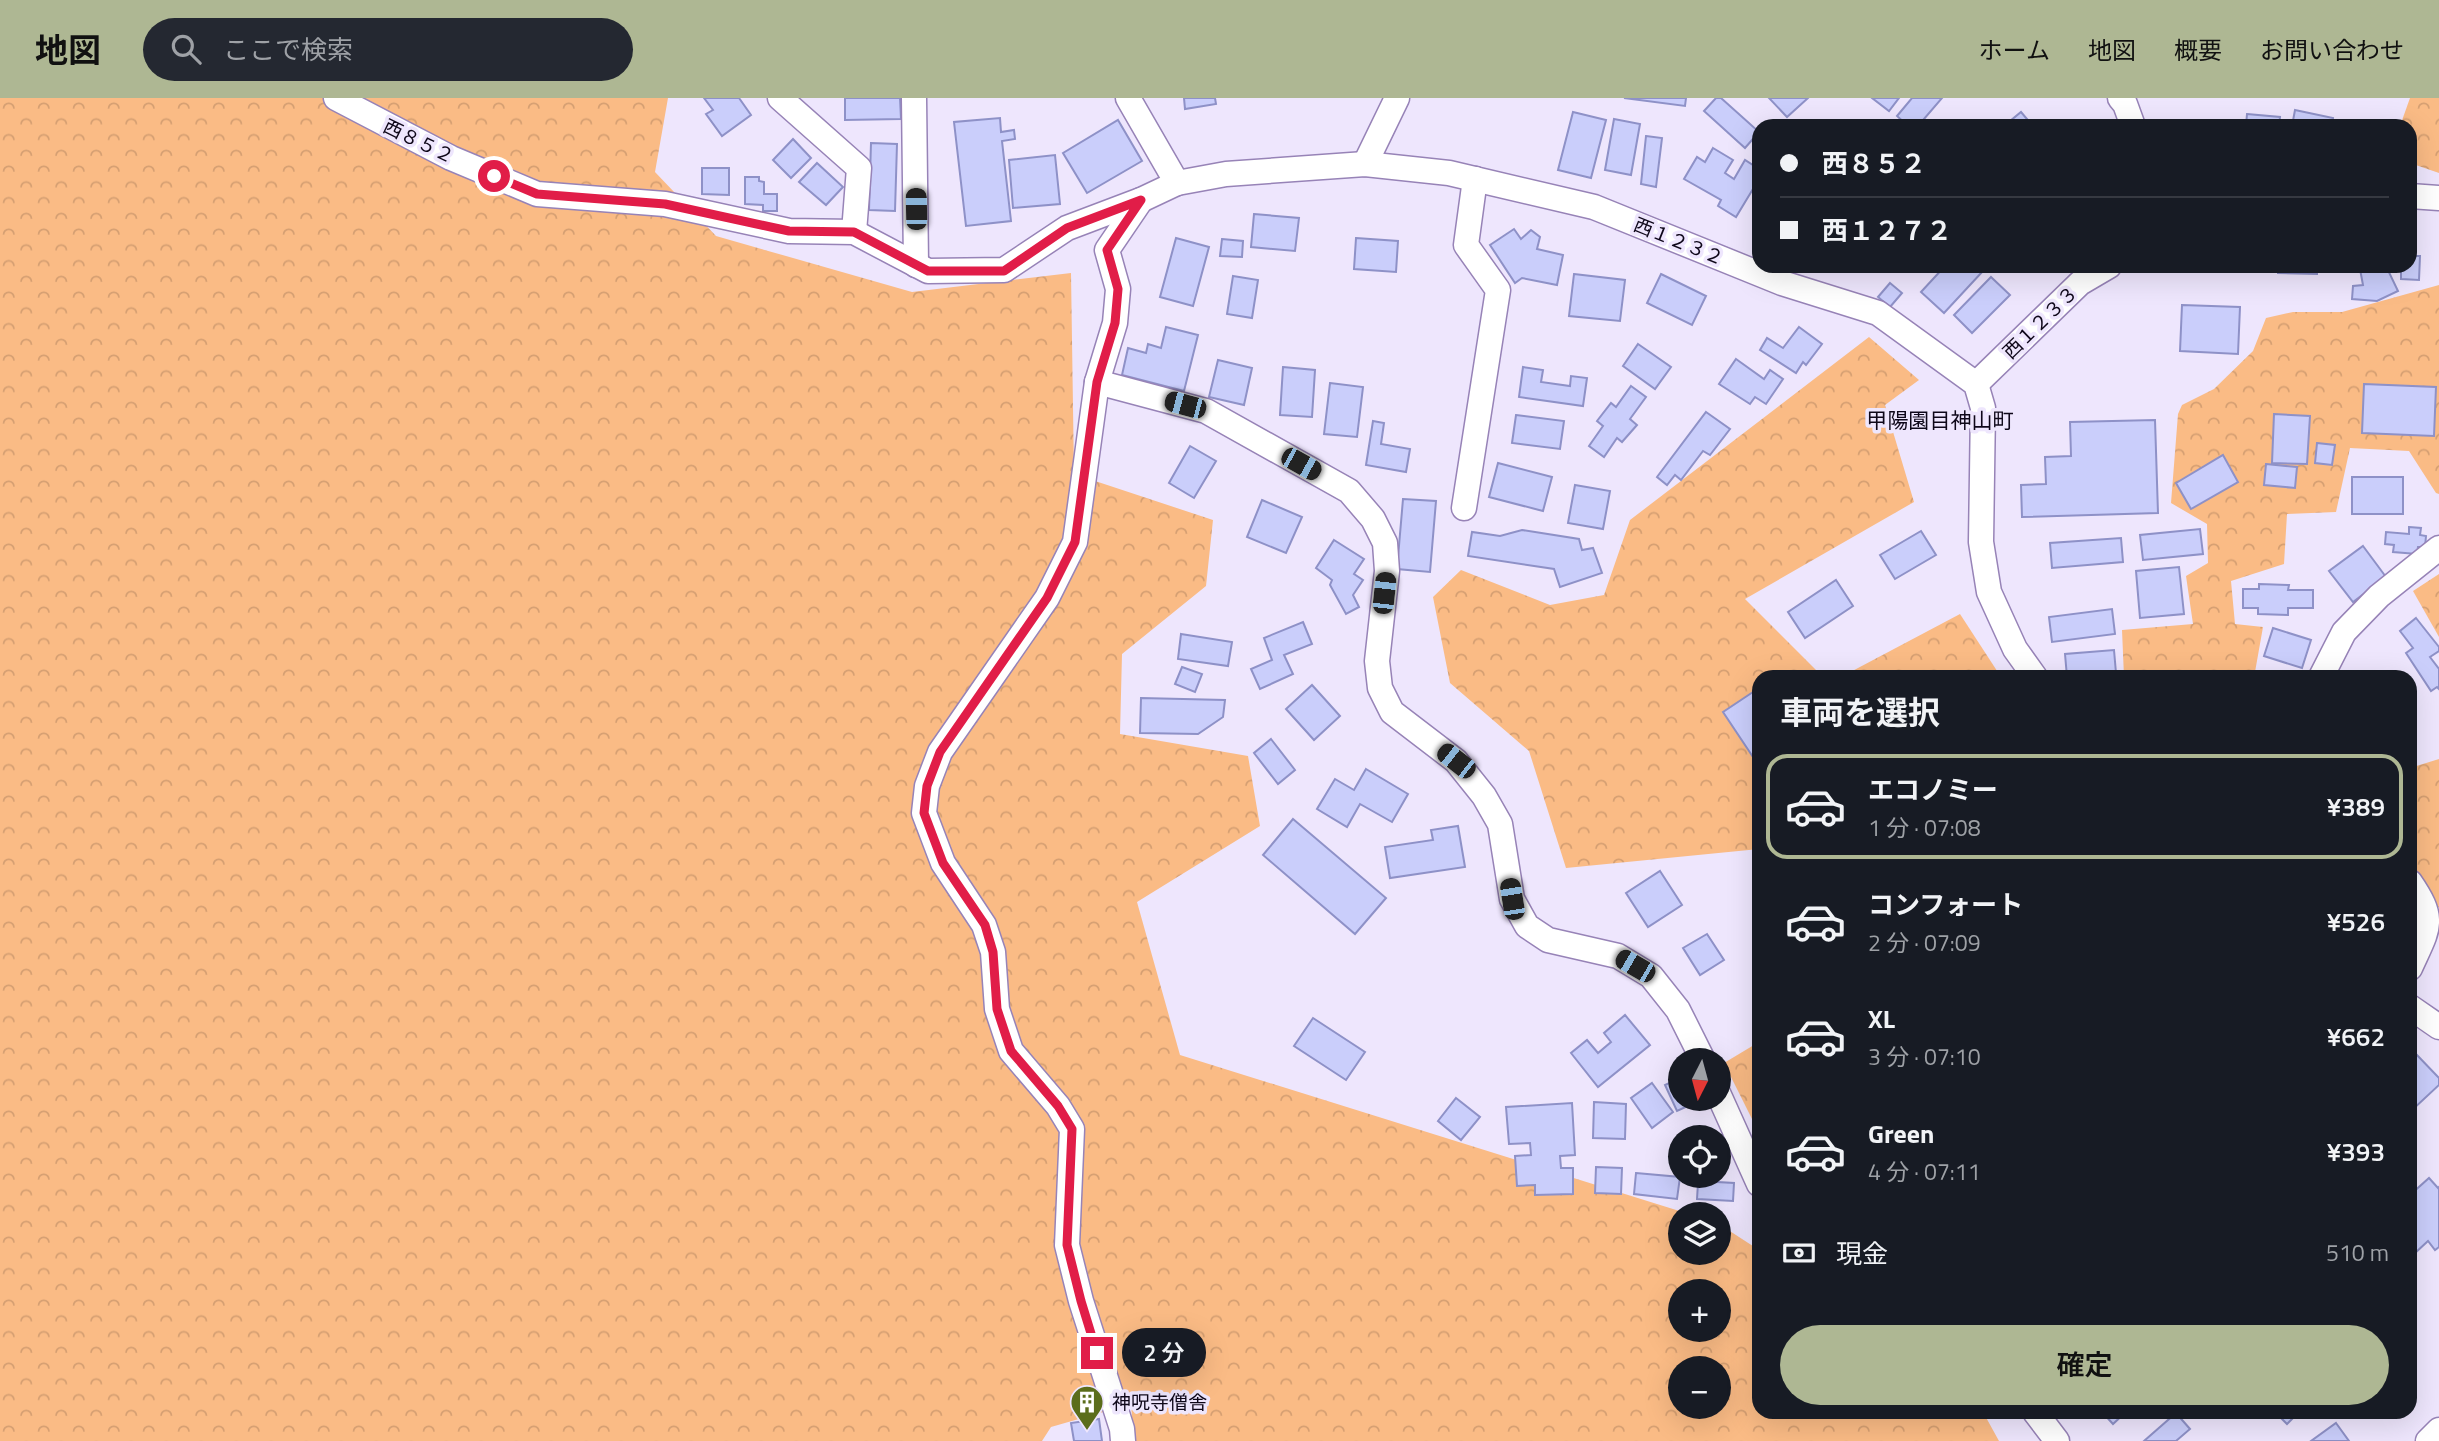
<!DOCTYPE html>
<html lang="ja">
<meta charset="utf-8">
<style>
:root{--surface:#171b24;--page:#242831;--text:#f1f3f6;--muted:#9ea1a6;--line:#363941;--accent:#aeb793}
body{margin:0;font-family:"Titillium Web","Noto Sans JP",sans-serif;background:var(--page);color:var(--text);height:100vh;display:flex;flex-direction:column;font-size:26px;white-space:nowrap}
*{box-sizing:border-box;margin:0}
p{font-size:23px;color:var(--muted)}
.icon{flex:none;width:38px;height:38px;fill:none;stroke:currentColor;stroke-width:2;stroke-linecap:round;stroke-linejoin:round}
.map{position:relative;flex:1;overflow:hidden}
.drawer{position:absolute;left:1752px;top:572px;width:665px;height:749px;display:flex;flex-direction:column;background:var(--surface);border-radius:21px;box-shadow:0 7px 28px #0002}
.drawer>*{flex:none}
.banner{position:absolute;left:1752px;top:21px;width:665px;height:154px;border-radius:21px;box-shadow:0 7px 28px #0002;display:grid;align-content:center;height:154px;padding:0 28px;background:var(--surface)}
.needle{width:46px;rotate:186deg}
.tools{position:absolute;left:1668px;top:950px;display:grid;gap:14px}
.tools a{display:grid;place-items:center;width:63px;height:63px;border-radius:50%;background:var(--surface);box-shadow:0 7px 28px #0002;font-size:35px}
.end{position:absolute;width:32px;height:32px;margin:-16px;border:9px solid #e11d48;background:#fff;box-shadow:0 0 0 4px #fff}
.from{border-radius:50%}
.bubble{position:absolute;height:49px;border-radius:24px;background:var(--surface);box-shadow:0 7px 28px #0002;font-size:23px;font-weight:600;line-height:49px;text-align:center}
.car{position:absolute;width:21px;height:42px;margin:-21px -10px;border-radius:9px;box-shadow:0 0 5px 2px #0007;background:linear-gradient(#222 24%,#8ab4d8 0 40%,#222 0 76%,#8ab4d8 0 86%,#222 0)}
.banner b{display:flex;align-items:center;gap:24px;height:66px;font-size:26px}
.banner b+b{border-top:2px solid var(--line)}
.banner i{width:18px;height:18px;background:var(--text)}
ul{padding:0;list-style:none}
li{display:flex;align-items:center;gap:21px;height:105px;margin:0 14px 10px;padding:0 14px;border:4px solid transparent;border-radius:21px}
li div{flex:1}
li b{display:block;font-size:26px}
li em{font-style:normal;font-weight:600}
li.on{border-color:var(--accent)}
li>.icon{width:63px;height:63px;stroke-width:1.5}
h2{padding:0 28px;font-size:32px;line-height:84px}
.pay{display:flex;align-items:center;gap:18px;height:77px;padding:0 28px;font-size:26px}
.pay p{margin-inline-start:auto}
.button{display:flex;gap:14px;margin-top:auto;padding:14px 28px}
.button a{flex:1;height:80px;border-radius:42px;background:var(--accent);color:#111;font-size:28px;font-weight:600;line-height:80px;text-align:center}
header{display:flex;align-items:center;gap:42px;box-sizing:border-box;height:98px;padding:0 35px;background:var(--accent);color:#111}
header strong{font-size:33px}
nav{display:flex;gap:38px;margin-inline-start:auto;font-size:24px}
.search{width:490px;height:63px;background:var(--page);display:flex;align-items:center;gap:18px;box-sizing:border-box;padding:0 24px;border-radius:38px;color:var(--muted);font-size:26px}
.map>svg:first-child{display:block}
.forest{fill:url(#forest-crowns);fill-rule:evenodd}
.building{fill:#cacefb;stroke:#8e91c7;stroke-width:2}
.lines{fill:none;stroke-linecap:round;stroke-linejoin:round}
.minor-casing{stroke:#9783b7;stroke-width:27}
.minor{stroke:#fff;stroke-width:24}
.route{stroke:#e11d48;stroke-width:9}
.labels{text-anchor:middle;stroke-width:7;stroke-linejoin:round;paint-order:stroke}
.street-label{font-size:19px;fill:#0e0719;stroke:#eee6fd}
.poi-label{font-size:19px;fill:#0e0719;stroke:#eee6fd;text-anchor:start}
.neighbourhood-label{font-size:21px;fill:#0e0719;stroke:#eee6fd}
</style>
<header>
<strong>地図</strong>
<div class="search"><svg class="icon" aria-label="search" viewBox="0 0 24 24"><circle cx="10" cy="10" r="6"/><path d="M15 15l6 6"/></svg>ここで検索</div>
<nav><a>ホーム</a><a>地図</a><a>概要</a><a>お問い合わせ</a></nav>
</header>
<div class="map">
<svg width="2439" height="1343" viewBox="0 0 2439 1343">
<defs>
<pattern id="forest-crowns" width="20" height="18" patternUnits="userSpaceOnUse" patternTransform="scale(1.75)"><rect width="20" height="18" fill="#fabb85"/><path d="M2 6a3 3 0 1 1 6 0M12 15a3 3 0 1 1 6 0" fill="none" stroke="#d59f72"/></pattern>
</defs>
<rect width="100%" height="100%" fill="#eee6fd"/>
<!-- forest -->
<g class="forest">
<path d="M0,0h668l-13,74 61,64 196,56 159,-19 3,201 139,46 -7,66 -84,68 -2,80 128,22 12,70 -123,76 43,153 509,159h-9v39h38l1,-29 40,26v162h224l16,29h-865l-3,-37 -80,23 -9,14h-1042zM1680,1194h38v38h-38zM1680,1270h38v39h-38z"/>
<polygon points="2410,0 2439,0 2439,75 2410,65 2410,28 2400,28"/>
<polygon points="2439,187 2439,396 2436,395 2409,353 2350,350 2336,414 2287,416 2284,466 2231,483 2235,526 2263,529 2255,574 2233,579 2124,579 2122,532 2193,526 2186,478 2208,465 2207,426 2171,405 2178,316 2182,307 2214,291 2253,253 2266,220 2293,214 2342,214"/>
<polygon points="1869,239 1919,282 1885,307 1914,404 1745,501 1823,579 1759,579 1759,751 1566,770 1529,653 1450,585 1433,499 1461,472 1550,507 1604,497 1630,422"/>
<polygon points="2439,476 2439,539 2413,493"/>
<polygon points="1960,516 2001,579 1841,579"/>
<polygon points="2439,661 2439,810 2410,768 2410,670"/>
<polygon points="1759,944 1759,1035 1724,965"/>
</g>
<!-- building -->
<g class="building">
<polygon points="704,0 739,0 751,17 722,38 706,16 713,12"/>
<polygon points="845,0 900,0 901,21 845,22"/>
<polygon points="1184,0 1215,0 1216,6 1185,11"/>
<polygon points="1624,0 1686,0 1685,8"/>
<polygon points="1716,0 1721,0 1759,34 1745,50 1704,13"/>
<polygon points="1769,0 1808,0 1787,19"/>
<polygon points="1872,0 1899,0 1889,13"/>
<polygon points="1912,0 1942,0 1918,28 1908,28 1897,18"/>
<polygon points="2295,12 2333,20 2332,28 2292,28"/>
<polygon points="1573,14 1606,22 1591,80 1558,72"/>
<polygon points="2021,14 2033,28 2004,28"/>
<polygon points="2247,16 2280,19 2279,28 2246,28"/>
<polygon points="1000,20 1001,34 1014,32 1015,41 1002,43 1011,123 966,128 954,24"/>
<polygon points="1614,21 1640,26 1631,77 1605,72"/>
<polygon points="1118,22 1142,63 1087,95 1063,55"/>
<polygon points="1646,38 1662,40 1656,89 1641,86"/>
<polygon points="793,41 811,60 791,80 773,62"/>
<polygon points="871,45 897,46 895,113 869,112"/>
<polygon points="1713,50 1733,62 1725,75 1734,81 1745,62 1759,71 1759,81 1736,119 1718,108 1721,102 1684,81 1697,59 1705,64"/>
<polygon points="1055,57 1060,106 1013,110 1009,62"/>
<polygon points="817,65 843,89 826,107 799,84"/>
<polygon points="702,70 729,70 729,97 702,96"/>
<polygon points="745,79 759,79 759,83 764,84 764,96 777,96 777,113 763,113 763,107 745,106"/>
<polygon points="1254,116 1299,120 1295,153 1251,149"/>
<polygon points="1514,131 1521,141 1531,132 1540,139 1537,151 1563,157 1557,187 1522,180 1515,185 1490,147"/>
<polygon points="1176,140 1209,149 1193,208 1160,199"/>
<polygon points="1356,140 1398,143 1396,174 1354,171"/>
<polygon points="1222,141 1243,143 1242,159 1220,158"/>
<polygon points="2410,158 2420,158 2419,182 2401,181 2401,168 2410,168"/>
<polygon points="1945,168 1978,168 1983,173 1944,215 1921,194"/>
<polygon points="2278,168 2317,168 2317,176 2278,175"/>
<polygon points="2367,168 2386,168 2398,193 2377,203 2352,201 2353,188 2363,187 2360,171"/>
<polygon points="1574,176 1625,182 1620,223 1569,218"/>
<polygon points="1661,176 1706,198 1692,227 1647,205"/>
<polygon points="1233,178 1258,182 1252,220 1227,216"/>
<polygon points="1991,179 2010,197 1972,235 1954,217"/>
<polygon points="1890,185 1902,195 1890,209 1878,199"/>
<polygon points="2182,207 2240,209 2238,256 2180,253"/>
<polygon points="1166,229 1198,237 1184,293 1122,277 1128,250 1146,255 1148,246 1161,250"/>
<polygon points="1799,229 1822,246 1806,267 1803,264 1796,275 1760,252 1767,240 1783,250"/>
<polygon points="1638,246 1671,269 1655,291 1623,268"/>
<polygon points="1736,261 1764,281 1770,272 1783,281 1766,306 1755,299 1750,306 1719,286"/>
<polygon points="1218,262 1252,270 1244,307 1209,299"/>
<polygon points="1283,269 1315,272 1312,319 1280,317"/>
<polygon points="1523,269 1543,272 1541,284 1570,288 1571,278 1587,280 1583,308 1519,299"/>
<polygon points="1330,285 1363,289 1357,339 1324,336"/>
<polygon points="2364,286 2436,289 2434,338 2362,335"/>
<polygon points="1631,288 1646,299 1630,321 1637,327 1622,344 1617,340 1604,359 1589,348 1603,328 1597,323 1611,305 1616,309"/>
<polygon points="1706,314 1730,331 1710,357 1703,353 1681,382 1675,377 1667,387 1657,379"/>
<polygon points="2274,316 2310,318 2307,366 2272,365"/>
<polygon points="1516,317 1564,323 1560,351 1512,345"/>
<polygon points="2155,322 2158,415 2022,419 2021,387 2046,386 2045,359 2071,358 2070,324"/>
<polygon points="1373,323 1384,325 1381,346 1410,351 1406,374 1366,367"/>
<polygon points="2317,345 2335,347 2332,367 2315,365"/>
<polygon points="1190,348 1216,363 1194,400 1169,385"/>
<polygon points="2223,357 2238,384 2191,411 2176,385"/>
<polygon points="1498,365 1552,379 1543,413 1489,399"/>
<polygon points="2266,366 2297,369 2295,390 2264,387"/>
<rect x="2352" y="379" width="51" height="37"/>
<polygon points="1575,387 1610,393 1603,431 1568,425"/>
<polygon points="1403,401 1436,403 1430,474 1397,471"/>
<polygon points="1262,402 1302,419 1286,455 1247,439"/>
<polygon points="2409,429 2421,430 2420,437 2426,438 2425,449 2418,449 2417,456 2393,454 2394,447 2385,446 2386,434 2409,436"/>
<polygon points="2200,431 2203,456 2143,462 2140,437"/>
<polygon points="1522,432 1579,441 1582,452 1593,450 1602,475 1560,489 1554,471 1468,458 1472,434 1500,438"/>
<polygon points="1921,433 1936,457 1895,481 1880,457"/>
<polygon points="2121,440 2123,464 2052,470 2050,445"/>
<polygon points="1334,442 1364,461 1354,476 1363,482 1353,497 1359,509 1346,516 1330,487 1332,482 1316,470"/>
<polygon points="2363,448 2386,479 2353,504 2329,473"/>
<polygon points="2179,469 2184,516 2140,520 2136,473"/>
<polygon points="1836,482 1853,508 1805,540 1788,514"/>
<polygon points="2259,486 2289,487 2288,492 2313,492 2313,510 2288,510 2288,517 2258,516 2258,510 2243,510 2243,491 2259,491"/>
<polygon points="2112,511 2115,536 2052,544 2049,519"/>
<polygon points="2416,520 2439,549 2439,553 2430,559 2439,571 2439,591 2437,589 2431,593 2406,555 2413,550 2400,533"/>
<polygon points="1303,524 1312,546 1284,557 1293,576 1260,591 1251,571 1272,562 1264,540"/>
<polygon points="2273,530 2311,542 2302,570 2264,558"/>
<polygon points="1181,536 1232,544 1228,568 1178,561"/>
<polygon points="2114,552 2116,575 2067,579 2065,556"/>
<polygon points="1182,569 1202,576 1195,594 1175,586"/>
<polygon points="1312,587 1340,618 1314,642 1286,611"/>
<polygon points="1759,590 1759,660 1755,662 1723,614"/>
<polygon points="1141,600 1225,602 1223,619 1198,636 1140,635"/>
<polygon points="1271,641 1295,672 1278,686 1254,655"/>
<polygon points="1366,671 1408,696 1392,724 1360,706 1347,729 1317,711 1335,681 1354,692"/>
<polygon points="1293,721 1386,800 1355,836 1263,757"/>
<polygon points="1458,728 1465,769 1390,780 1385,749 1433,742 1431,732"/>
<polygon points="1660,773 1682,807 1648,829 1626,795"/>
<polygon points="1707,836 1724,862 1700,877 1683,850"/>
<polygon points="1625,917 1650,947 1598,989 1571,955 1587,942 1598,955 1611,944 1604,935"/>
<polygon points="1313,920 1365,954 1346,982 1294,948"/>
<polygon points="2416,956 2439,980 2439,987 2410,1014 2410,961"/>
<polygon points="1680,980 1680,1001 1701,1002 1677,1013 1665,987"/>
<polygon points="1652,985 1673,1014 1652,1030 1631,1000"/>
<polygon points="1456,1000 1480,1019 1461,1042 1438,1023"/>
<polygon points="1594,1004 1626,1006 1625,1041 1593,1040"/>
<polygon points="1572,1005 1575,1057 1560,1058 1561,1070 1573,1070 1573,1096 1535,1097 1535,1087 1517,1088 1515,1058 1531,1057 1530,1045 1509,1046 1506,1009"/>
<polygon points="1596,1069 1622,1070 1621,1096 1595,1095"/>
<polygon points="1636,1075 1680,1079 1677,1101 1634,1096"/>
<polygon points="1690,1078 1701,1078 1700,1083 1734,1085 1733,1103 1697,1101 1698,1085 1689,1084"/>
<polygon points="2429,1080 2438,1090 2439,1089 2439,1149 2435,1152 2428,1143 2415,1155 2410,1150 2410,1097"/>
<polygon points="2102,1314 2126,1314 2113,1326"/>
<polygon points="2275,1314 2299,1314 2287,1326"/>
<polygon points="2176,1315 2190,1331 2176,1343 2144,1343"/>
<polygon points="1099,1321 1102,1343 1074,1343 1071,1325"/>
<polygon points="2336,1325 2349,1343 2311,1343"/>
</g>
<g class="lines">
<defs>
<g id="minor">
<polyline points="336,0 451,60 537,96 665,106 789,133 854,134 928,173 1004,172 1067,130 1141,102 1177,85 1226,76 1365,66 1449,75 1594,109 1782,185 1878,215 1976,286 1983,310 1981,444 1989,494 2015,551 2035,579"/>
<polyline points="780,0 859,70 854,134"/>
<polyline points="914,0 916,167"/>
<polyline points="1128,0 1177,85"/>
<polyline points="2120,0 2125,6 2133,28"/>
<polyline points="1365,66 1397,0"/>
<polyline points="2410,98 2439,100"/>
<polyline points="1141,102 1107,152 1118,191 1115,225 1097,284 1206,313 1349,393 1373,421 1385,445 1387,473 1377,563 1380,590 1392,614 1456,663 1484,698 1500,726 1512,801 1527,828 1548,842 1618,858 1651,878 1678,912 1703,962"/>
<polyline points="1097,284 1075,444 1047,500 940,654 927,688 924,715 943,765 984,827 993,854 997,911 1011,953 1058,1008 1072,1031 1067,1147 1081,1203 1122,1331 1123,1343"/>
<polyline points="1976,286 2080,185 2109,168"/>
<polyline points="1464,410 1498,192 1466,147 1475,81"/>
<polyline points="2321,579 2344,534 2379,498 2439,450"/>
<path d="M2410,784c27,39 18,46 0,86"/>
<polyline points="2410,909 2439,929"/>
<polyline points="1718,995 1759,1086"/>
<polyline points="2035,1314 2057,1343"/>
<polyline points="2428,1343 2439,1332"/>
</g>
</defs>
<!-- minor casing -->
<use href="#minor" class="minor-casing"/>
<!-- minor -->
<use href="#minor" class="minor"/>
</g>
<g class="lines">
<!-- route -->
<polyline class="route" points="494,78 537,96 665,106 789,133 854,134 928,173 1004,173 1067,130 1141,102 1107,152 1118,191 1115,225 1097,284 1075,444 1047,500 940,654 927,688 924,715 943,765 985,827 993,854 997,911 1011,953 1058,1008 1072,1031 1067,1147 1081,1203 1097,1255"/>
</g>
<!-- icons -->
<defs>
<symbol id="building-pin" viewBox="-11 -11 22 30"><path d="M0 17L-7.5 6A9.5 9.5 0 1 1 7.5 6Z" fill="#5b6d1b" stroke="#eee6fd"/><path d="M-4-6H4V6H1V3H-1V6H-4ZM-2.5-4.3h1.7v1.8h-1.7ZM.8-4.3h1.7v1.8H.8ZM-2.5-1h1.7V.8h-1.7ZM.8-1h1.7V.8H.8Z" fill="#fff"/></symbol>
</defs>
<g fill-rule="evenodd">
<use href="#building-pin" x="1068" y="1285" width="38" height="52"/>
</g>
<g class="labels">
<!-- street labels -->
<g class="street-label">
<text transform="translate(419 43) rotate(26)" y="7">西８５２</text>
<text transform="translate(1679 143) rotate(22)" y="7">西１２３２</text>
<text transform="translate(2040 224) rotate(-44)" y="7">西１２３３</text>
</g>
<!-- poi labels -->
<g class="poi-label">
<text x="1112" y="1311">神呪寺僧舎</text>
</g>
<!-- neighbourhood labels -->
<g class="neighbourhood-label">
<text x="1940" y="330">甲陽園目神山町</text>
</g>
</g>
</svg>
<div class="tools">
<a><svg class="needle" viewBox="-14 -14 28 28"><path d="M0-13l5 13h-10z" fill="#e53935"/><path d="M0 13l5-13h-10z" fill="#9ea1a6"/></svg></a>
<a><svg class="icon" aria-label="locate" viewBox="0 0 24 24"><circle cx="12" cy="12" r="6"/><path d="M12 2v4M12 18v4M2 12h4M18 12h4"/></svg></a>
<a><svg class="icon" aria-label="layers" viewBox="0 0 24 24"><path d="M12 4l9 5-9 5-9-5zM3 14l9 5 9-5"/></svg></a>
<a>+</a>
<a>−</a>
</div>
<i class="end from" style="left:494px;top:78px"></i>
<i class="end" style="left:1097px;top:1255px"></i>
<div class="bubble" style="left:1122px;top:1230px;width:84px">2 分</div>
<i class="car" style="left:916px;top:111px;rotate:359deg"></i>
<i class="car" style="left:1185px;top:307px;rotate:285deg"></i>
<i class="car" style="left:1301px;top:366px;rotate:119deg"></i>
<i class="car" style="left:1384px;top:495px;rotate:6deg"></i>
<i class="car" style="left:1456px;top:663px;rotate:308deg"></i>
<i class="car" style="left:1512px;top:801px;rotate:351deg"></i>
<i class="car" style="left:1635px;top:868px;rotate:300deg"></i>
<div class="banner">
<b><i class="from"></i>西８５２</b>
<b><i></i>西１２７２</b>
</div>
<section class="drawer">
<h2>車両を選択</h2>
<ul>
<li class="on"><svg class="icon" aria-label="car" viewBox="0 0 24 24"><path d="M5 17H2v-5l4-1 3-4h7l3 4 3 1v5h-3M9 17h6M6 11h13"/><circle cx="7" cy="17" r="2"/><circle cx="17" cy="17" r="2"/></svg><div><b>エコノミー</b><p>1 分 · 07:08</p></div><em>¥389</em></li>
<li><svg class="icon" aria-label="car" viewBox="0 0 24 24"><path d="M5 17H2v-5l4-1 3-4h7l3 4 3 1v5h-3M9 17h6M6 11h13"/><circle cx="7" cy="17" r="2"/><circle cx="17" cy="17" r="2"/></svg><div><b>コンフォート</b><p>2 分 · 07:09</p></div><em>¥526</em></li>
<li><svg class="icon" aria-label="car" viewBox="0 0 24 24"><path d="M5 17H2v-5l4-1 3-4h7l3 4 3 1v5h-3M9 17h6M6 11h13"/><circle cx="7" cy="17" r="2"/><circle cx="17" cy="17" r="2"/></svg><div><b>XL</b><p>3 分 · 07:10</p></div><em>¥662</em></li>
<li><svg class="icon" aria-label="car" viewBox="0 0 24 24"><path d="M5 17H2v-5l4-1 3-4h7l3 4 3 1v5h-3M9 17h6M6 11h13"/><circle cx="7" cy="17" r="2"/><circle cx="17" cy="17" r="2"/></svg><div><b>Green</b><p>4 分 · 07:11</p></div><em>¥393</em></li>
</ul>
<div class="pay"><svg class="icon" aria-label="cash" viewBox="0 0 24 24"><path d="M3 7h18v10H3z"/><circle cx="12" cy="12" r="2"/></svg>現金<p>510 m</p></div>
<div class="button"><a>確定</a></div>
</section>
</div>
